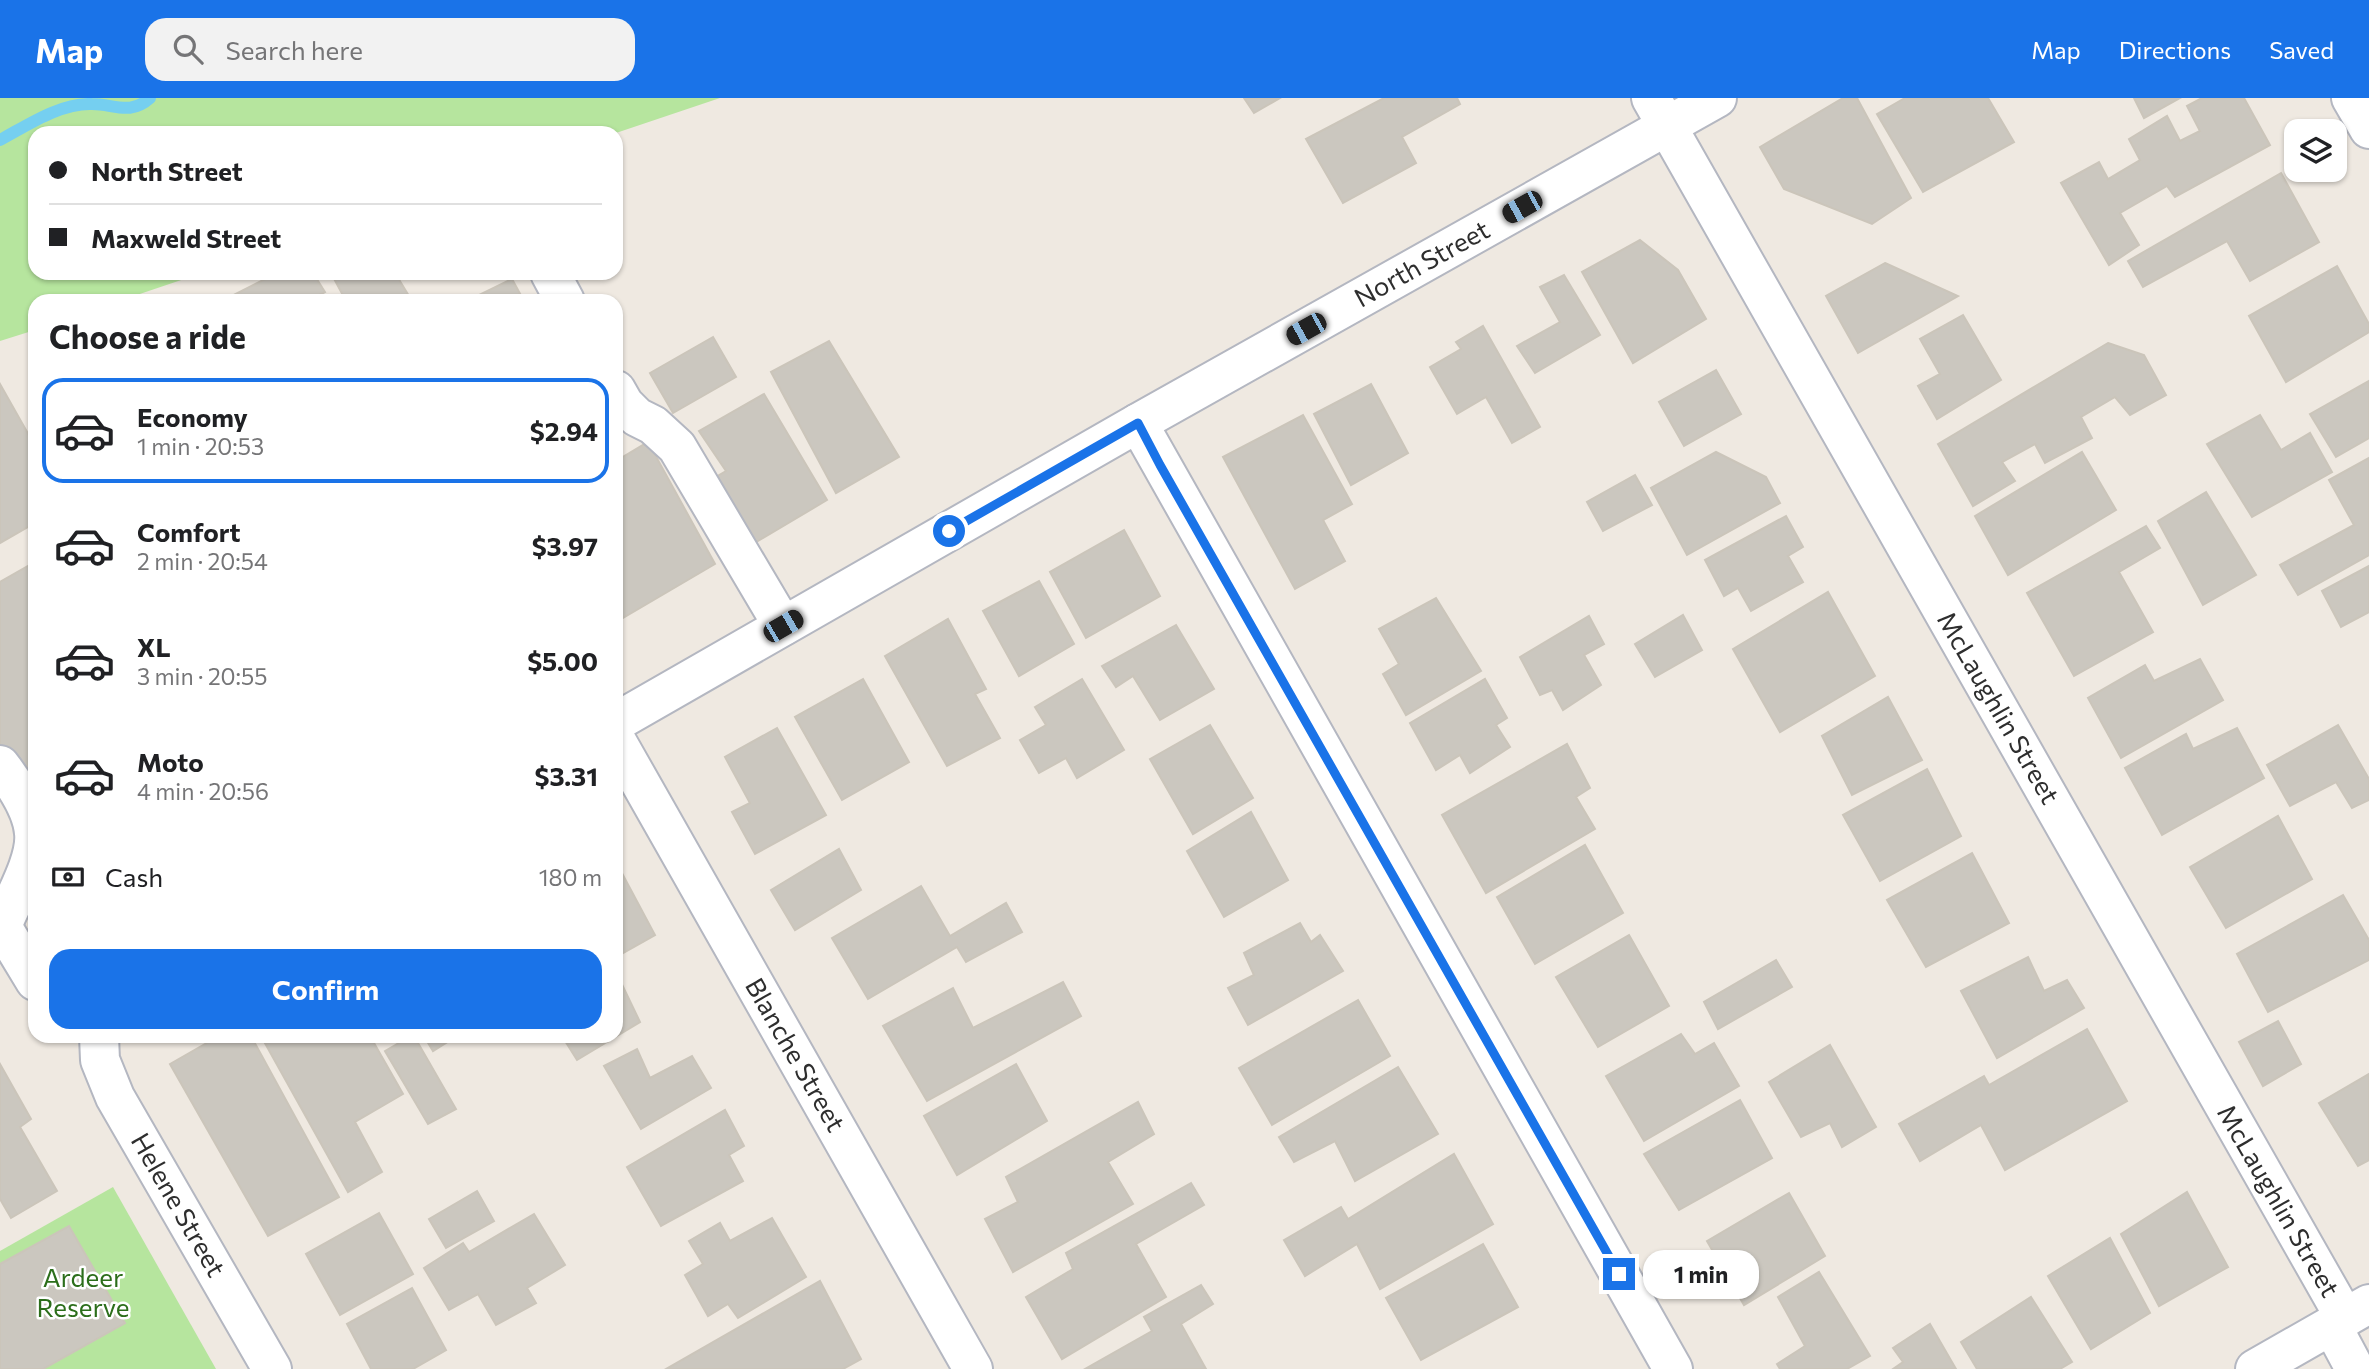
<!DOCTYPE html>
<meta charset="utf-8">
<style>
:root{--surface:#fff;--page:#f2f2f2;--text:#202124;--muted:#757577;--line:#e0e0e0;--accent:#1a73e8}
body{margin:0;font-family:Commissioner,sans-serif;background:var(--page);color:var(--text);height:100vh;display:flex;flex-direction:column;font-size:26px;white-space:nowrap}
*{box-sizing:border-box;margin:0}
p{font-size:23px;color:var(--muted)}
.icon{flex:none;width:38px;height:38px;fill:none;stroke:currentColor;stroke-width:2;stroke-linecap:round;stroke-linejoin:round}
.map{position:relative;flex:1;overflow:hidden}
.panel{position:absolute;left:28px;top:196px;width:595px;height:749px;display:flex;flex-direction:column;background:var(--surface);border-radius:21px;box-shadow:0 2px 5px #0004}
.panel>*{flex:none}
.top-card{position:absolute;left:28px;top:28px;width:595px;height:154px;border-radius:21px;box-shadow:0 2px 5px #0004;display:grid;align-content:center;height:154px;padding:0 21px;background:var(--surface)}
.tools{position:absolute;left:2284px;top:21px;display:grid;gap:14px}
.tools a{display:grid;place-items:center;width:63px;height:63px;border-radius:14px;background:var(--surface);box-shadow:0 2px 5px #0004;font-size:35px}
.end{position:absolute;width:32px;height:32px;margin:-16px;border:9px solid #1a73e8;background:#fff;box-shadow:0 0 0 4px #fff}
.from{border-radius:50%}
.bubble{position:absolute;height:49px;border-radius:21px;background:var(--surface);box-shadow:0 2px 5px #0004;font-size:23px;font-weight:700;line-height:49px;text-align:center}
.car{position:absolute;width:21px;height:42px;margin:-21px -10px;border-radius:9px;box-shadow:0 0 5px 2px #0007;background:linear-gradient(#222 24%,#8ab4d8 0 40%,#222 0 76%,#8ab4d8 0 86%,#222 0)}
.top-card b{display:flex;align-items:center;gap:24px;height:66px;font-size:26px}
.top-card b+b{border-top:2px solid var(--line)}
.top-card i{width:18px;height:18px;background:var(--text)}
ul{padding:0;list-style:none}
li{display:flex;align-items:center;gap:21px;height:105px;margin:0 14px 10px;padding:0 7px;border:4px solid transparent;border-radius:21px}
li div{flex:1}
li b{display:block;font-size:26px}
li em{font-style:normal;font-weight:700}
li.active{border-color:var(--accent)}
li>.icon{width:63px;height:63px;stroke-width:1.5}
h2{padding:0 21px;font-size:32px;line-height:84px}
.pay{display:flex;align-items:center;gap:18px;height:77px;padding:0 21px;font-size:26px}
.pay p{margin-inline-start:auto}
.cta{display:flex;gap:14px;margin-top:auto;padding:14px 21px}
.cta a{flex:1;height:80px;border-radius:21px;background:var(--accent);color:#fff;font-size:28px;font-weight:700;line-height:80px;text-align:center}
header{display:flex;align-items:center;gap:42px;box-sizing:border-box;height:98px;padding:0 35px;background:var(--accent);color:#fff}
header strong{font-size:33px}
nav{display:flex;gap:38px;margin-inline-start:auto;font-size:24px}
.search{width:490px;height:63px;background:var(--page);display:flex;align-items:center;gap:18px;box-sizing:border-box;padding:0 24px;border-radius:21px;color:var(--muted);font-size:26px}
.map>svg:first-child{display:block}
.green{fill:#b6e59e}
.lines{fill:none;stroke-linecap:round;stroke-linejoin:round}
.stream{stroke:#75cff0;stroke-width:12}
.building{fill:#cbc7bf;stroke:#cbc5ba;stroke-width:2}
.minor-casing{stroke:#b4b7c1;stroke-width:42}
.minor{stroke:#fff;stroke-width:38}
.route{stroke:#1a73e8;stroke-width:9}
.labels{text-anchor:middle;stroke-width:5;stroke-linejoin:round;paint-order:stroke}
.street-label{font-size:26px;fill:#2e2e2e;stroke:#fff}
.park-label{font-size:26px;fill:#2c6e1b;stroke:#fff}
</style>
<header>
<strong>Map</strong>
<div class="search"><svg class="icon" aria-label="search" viewBox="0 0 24 24"><circle cx="10" cy="10" r="6"/><path d="M15 15l6 6"/></svg>Search here</div>
<nav><a>Map</a><a>Directions</a><a>Saved</a></nav>
</header>
<div class="map">
<svg width="2369" height="1271" viewBox="0 0 2369 1271">
<rect width="100%" height="100%" fill="#efe9e1"/>
<!-- green -->
<g class="green">
<polygon points="0,0 720,0 616,35 35,35 35,175 202,175 119,203 35,203 35,232 0,243"/>
<polygon points="113,1089 216,1271 0,1271 0,1153"/>
</g>
<g class="lines">
<!-- stream -->
<path class="stream" d="M0,42c28,-15 60,-37 92,-36 22,0 38,12 58,-6"/>
</g>
<!-- building -->
<g class="building">
<polygon points="1244,0 1280,0 1254,15"/>
<polygon points="1384,0 1457,0 1460,6 1402,39 1416,65 1343,105 1306,41"/>
<polygon points="1843,0 1857,0 1911,100 1872,126 1784,91 1760,49"/>
<polygon points="1905,0 1988,0 2014,44 1923,94 1877,16"/>
<polygon points="2134,0 2180,0 2144,20"/>
<polygon points="2202,0 2244,0 2270,47 2175,99 2167,88 2120,115 2139,147 2109,167 2061,85 2099,64 2108,81 2140,62 2129,41 2167,18 2180,43 2200,33 2187,8"/>
<polygon points="2281,75 2319,144 2250,183 2227,143 2143,189 2128,163"/>
<polygon points="1640,142 1678,172 1706,221 1633,265 1582,174"/>
<polygon points="1885,165 1958,198 1858,255 1826,198"/>
<polygon points="2337,168 2369,226 2369,234 2286,284 2249,218"/>
<polygon points="277,175 313,175 325,194 308,203 222,203"/>
<polygon points="331,175 395,175 412,203 346,203"/>
<polygon points="1564,177 1600,237 1535,275 1517,248 1560,224 1540,189"/>
<polygon points="512,181 524,203 467,203"/>
<polygon points="1963,217 2001,282 1937,321 1918,288 1940,276 1920,241"/>
<polygon points="1483,228 1540,329 1512,345 1486,299 1457,316 1430,269 1461,251 1456,244"/>
<polygon points="713,239 736,279 673,315 650,275"/>
<polygon points="829,243 899,359 836,395 771,274"/>
<polygon points="2108,245 2144,257 2166,297 2130,317 2115,299 2081,319 2092,340 2045,365 2035,346 2002,364 2015,383 1973,408 1938,346"/>
<polygon points="1716,272 1741,316 1684,348 1659,304"/>
<polygon points="2369,283 2369,340 2336,359 2310,316"/>
<polygon points="0,286 35,348 35,425 0,445"/>
<polygon points="1371,286 1408,355 1351,387 1314,316"/>
<polygon points="764,296 827,402 753,446 714,380 726,373 699,333"/>
<polygon points="1303,317 1352,406 1323,422 1345,463 1295,491 1223,359"/>
<polygon points="2260,317 2281,352 2310,335 2332,374 2252,419 2207,346"/>
<polygon points="648,344 715,466 616,524 616,363"/>
<polygon points="1716,354 1766,379 1780,405 1687,457 1651,390"/>
<polygon points="2082,354 2116,412 2008,477 1975,418"/>
<polygon points="2369,360 2369,457 2298,497 2280,467 2354,427 2329,382"/>
<polygon points="1635,377 1652,407 1603,433 1587,404"/>
<polygon points="2206,394 2256,477 2203,507 2158,423"/>
<polygon points="1786,418 1803,449 1788,458 1803,484 1751,513 1738,490 1724,498 1705,462"/>
<polygon points="2146,428 2160,450 2119,474 2153,534 2074,578 2027,495"/>
<polygon points="1124,432 1160,498 1086,540 1050,474"/>
<polygon points="35,464 35,708 0,646 0,484"/>
<polygon points="2369,468 2369,514 2341,529 2322,493"/>
<polygon points="1039,483 1074,546 1019,578 983,513"/>
<polygon points="1828,494 1875,578 1780,634 1733,551"/>
<polygon points="1436,500 1481,573 1406,617 1383,576 1399,566 1379,531"/>
<polygon points="1683,517 1702,552 1655,579 1635,546"/>
<polygon points="1589,518 1604,546 1584,557 1601,587 1563,612 1552,592 1540,597 1520,559"/>
<polygon points="948,521 986,591 975,596 1000,640 947,668 885,558"/>
<polygon points="1176,527 1214,591 1160,622 1133,578 1116,589 1102,568"/>
<polygon points="2200,561 2223,602 2121,660 2088,600 2145,567 2154,583"/>
<polygon points="863,581 909,664 842,702 795,619"/>
<polygon points="1082,581 1124,652 1077,680 1066,660 1039,675 1020,642 1046,627 1035,609"/>
<polygon points="1485,581 1507,620 1496,627 1510,649 1470,675 1460,657 1436,672 1410,625"/>
<polygon points="1888,599 1922,662 1852,697 1822,638"/>
<polygon points="1210,627 1253,700 1193,736 1150,661"/>
<polygon points="2338,627 2369,681 2369,702 2352,710 2336,684 2290,708 2267,667"/>
<polygon points="777,630 826,717 755,756 732,714 750,705 725,659"/>
<polygon points="2237,630 2264,680 2162,737 2125,670 2186,636 2193,651"/>
<polygon points="1567,646 1590,690 1576,699 1595,731 1486,795 1442,717"/>
<polygon points="1927,671 1961,738 1880,783 1843,717"/>
<polygon points="1251,714 1288,782 1224,819 1187,753"/>
<polygon points="2278,718 2312,781 2226,830 2190,769"/>
<polygon points="1585,747 1623,815 1535,866 1497,799"/>
<polygon points="839,751 861,792 795,832 771,792"/>
<polygon points="1972,755 2009,825 1926,869 1887,802"/>
<polygon points="616,764 655,837 616,859"/>
<polygon points="921,788 950,838 1006,805 1022,834 966,864 957,849 868,901 832,840"/>
<polygon points="2343,797 2369,842 2369,862 2268,914 2237,856"/>
<polygon points="1300,825 1311,844 1320,837 1343,873 1248,927 1228,890 1254,877 1244,855"/>
<polygon points="1629,837 1669,908 1598,949 1556,879"/>
<polygon points="2028,859 2044,893 2067,882 2084,910 1997,960 1961,893"/>
<polygon points="1776,862 1792,889 1718,931 1704,904"/>
<polygon points="616,874 640,924 577,962 562,938 616,938"/>
<polygon points="1063,884 1081,918 927,1003 883,928 953,890 973,930"/>
<polygon points="1358,902 1390,958 1272,1027 1239,970"/>
<polygon points="2278,923 2301,966 2263,988 2239,944"/>
<polygon points="2087,931 2127,1003 2005,1072 1981,1027 1920,1063 1899,1026 1984,978 1989,987"/>
<polygon points="1681,936 1695,956 1714,945 1739,988 1644,1043 1606,978"/>
<polygon points="219,938 251,938 339,1099 268,1138 170,966"/>
<polygon points="261,938 370,938 403,996 355,1024 382,1074 348,1094"/>
<polygon points="411,938 414,938 456,1011 428,1026 385,953"/>
<polygon points="424,938 457,938 433,953"/>
<polygon points="1830,947 1876,1029 1842,1049 1830,1025 1801,1039 1769,984"/>
<polygon points="637,951 650,980 692,958 711,990 641,1031 604,968"/>
<polygon points="0,966 31,1021 20,1029 57,1093 11,1120 0,1101"/>
<polygon points="1016,966 1047,1023 957,1077 924,1018"/>
<polygon points="1398,969 1438,1036 1355,1083 1335,1043 1294,1064 1279,1039"/>
<polygon points="2369,976 2369,1062 2358,1068 2319,1005"/>
<polygon points="1740,1002 1772,1060 1679,1112 1644,1056"/>
<polygon points="1138,1004 1154,1036 1108,1064 1133,1106 1013,1174 985,1121 1018,1104 1006,1079"/>
<polygon points="725,1012 744,1048 729,1057 743,1083 661,1128 627,1069"/>
<polygon points="1454,1056 1493,1126 1380,1191 1357,1146 1305,1178 1284,1142 1341,1109 1348,1121"/>
<polygon points="1191,1085 1204,1107 1136,1146 1166,1199 1062,1261 1026,1199 1073,1171 1066,1155"/>
<polygon points="477,1093 494,1123 446,1150 429,1121"/>
<polygon points="2187,1094 2228,1169 2159,1208 2121,1136"/>
<polygon points="1789,1095 1825,1158 1744,1207 1707,1143"/>
<polygon points="379,1115 413,1176 340,1217 306,1156"/>
<polygon points="534,1116 565,1167 527,1190 536,1205 496,1227 478,1196 449,1212 424,1170 463,1145 469,1154"/>
<polygon points="772,1120 806,1179 738,1220 728,1206 708,1218 685,1177 703,1166 689,1143 720,1125 730,1143"/>
<polygon points="69,1128 125,1225 43,1271 0,1271 0,1166"/>
<polygon points="2110,1140 2150,1215 2091,1251 2048,1178"/>
<polygon points="1483,1146 1518,1209 1421,1262 1386,1200"/>
<polygon points="1819,1174 1870,1258 1847,1271 1780,1271 1777,1266 1805,1248 1778,1199"/>
<polygon points="820,1183 861,1261 843,1271 666,1271"/>
<polygon points="1201,1187 1213,1206 1181,1226 1206,1271 1085,1271 1152,1233 1144,1219"/>
<polygon points="412,1190 446,1252 413,1271 371,1271 347,1226"/>
<polygon points="2031,1199 2072,1264 2060,1271 1977,1271 1961,1244"/>
<polygon points="1930,1226 1956,1271 1893,1271 1903,1264 1893,1250"/>
</g>
<g class="lines">
<defs>
<g id="minor">
<polyline points="1651,0 2345,1220"/>
<polyline points="2351,0 2369,31"/>
<polyline points="550,175 565,203"/>
<polyline points="616,292 624,306 637,319 653,327 677,349 783,528"/>
<polyline points="1138,325 1673,1271"/>
<polyline points="616,624 1138,325 1717,0"/>
<polyline points="616,642 973,1271"/>
<path d="M0,667c14,18 32,45 34,68 3,27 -22,68 -32,93"/>
<polyline points="0,825 35,883"/>
<polyline points="99,938 100,962 115,999 272,1271"/>
<polyline points="2332,1228 2355,1271"/>
<polyline points="2255,1271 2369,1206"/>
</g>
</defs>
<!-- minor casing -->
<use href="#minor" class="minor-casing"/>
<!-- minor -->
<use href="#minor" class="minor"/>
</g>
<g class="lines">
<!-- route -->
<polyline class="route" points="949,433 1138,325 1160,367 1619,1176"/>
</g>
<g class="labels">
<!-- street labels -->
<g class="street-label">
<text transform="translate(1422 166) rotate(-29)" y="9">North Street</text>
<text transform="translate(1998 610) rotate(60)" y="9">McLaughlin Street</text>
<text transform="translate(795 957) rotate(60)" y="9">Blanche Street</text>
<text transform="translate(2278 1103) rotate(60)" y="9">McLaughlin Street</text>
<text transform="translate(178 1107) rotate(60)" y="9">Helene Street</text>
</g>
<!-- park labels -->
<g class="park-label">
<text x="83" y="1189">Ardeer<tspan x="83" dy="30">Reserve</tspan></text>
</g>
</g>
</svg>
<div class="tools">
<a><svg class="icon" aria-label="layers" viewBox="0 0 24 24"><path d="M12 4l9 5-9 5-9-5zM3 14l9 5 9-5"/></svg></a>
</div>
<i class="end from" style="left:949px;top:433px"></i>
<i class="end" style="left:1619px;top:1176px"></i>
<div class="bubble" style="left:1643px;top:1152px;width:116px">1 min</div>
<i class="car" style="left:1522px;top:109px;rotate:241deg"></i>
<i class="car" style="left:1306px;top:231px;rotate:241deg"></i>
<i class="car" style="left:783px;top:528px;rotate:60deg"></i>
<div class="top-card">
<b><i class="from"></i>North Street</b>
<b><i></i>Maxweld Street</b>
</div>
<section class="panel">
<h2>Choose a ride</h2>
<ul>
<li class="active"><svg class="icon" aria-label="car" viewBox="0 0 24 24"><path d="M5 17H2v-5l4-1 3-4h7l3 4 3 1v5h-3M9 17h6M6 11h13"/><circle cx="7" cy="17" r="2"/><circle cx="17" cy="17" r="2"/></svg><div><b>Economy</b><p>1 min · 20:53</p></div><em>$2.94</em></li>
<li><svg class="icon" aria-label="car" viewBox="0 0 24 24"><path d="M5 17H2v-5l4-1 3-4h7l3 4 3 1v5h-3M9 17h6M6 11h13"/><circle cx="7" cy="17" r="2"/><circle cx="17" cy="17" r="2"/></svg><div><b>Comfort</b><p>2 min · 20:54</p></div><em>$3.97</em></li>
<li><svg class="icon" aria-label="car" viewBox="0 0 24 24"><path d="M5 17H2v-5l4-1 3-4h7l3 4 3 1v5h-3M9 17h6M6 11h13"/><circle cx="7" cy="17" r="2"/><circle cx="17" cy="17" r="2"/></svg><div><b>XL</b><p>3 min · 20:55</p></div><em>$5.00</em></li>
<li><svg class="icon" aria-label="car" viewBox="0 0 24 24"><path d="M5 17H2v-5l4-1 3-4h7l3 4 3 1v5h-3M9 17h6M6 11h13"/><circle cx="7" cy="17" r="2"/><circle cx="17" cy="17" r="2"/></svg><div><b>Moto</b><p>4 min · 20:56</p></div><em>$3.31</em></li>
</ul>
<div class="pay"><svg class="icon" aria-label="cash" viewBox="0 0 24 24"><path d="M3 7h18v10H3z"/><circle cx="12" cy="12" r="2"/></svg>Cash<p>180 m</p></div>
<div class="cta"><a>Confirm</a></div>
</section>
</div>
